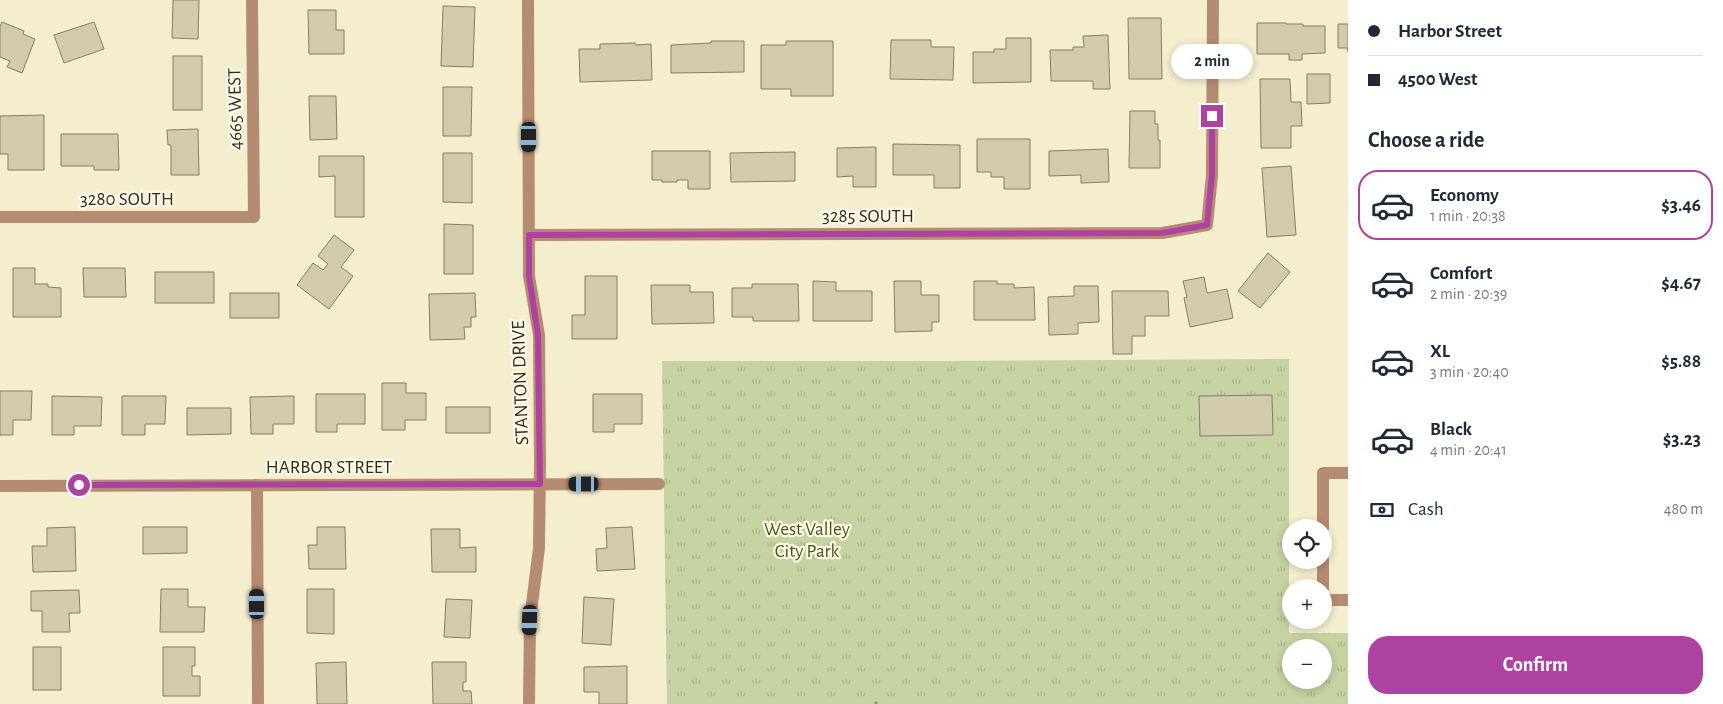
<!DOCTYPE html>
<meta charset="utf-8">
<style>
:root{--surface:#fff;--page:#f2f2f3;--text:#1f2937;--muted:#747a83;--line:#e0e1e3;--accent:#ae42a1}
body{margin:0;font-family:"Alegreya Sans",sans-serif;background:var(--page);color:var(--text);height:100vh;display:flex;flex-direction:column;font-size:19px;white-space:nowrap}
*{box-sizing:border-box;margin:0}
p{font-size:16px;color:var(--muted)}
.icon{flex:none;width:28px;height:28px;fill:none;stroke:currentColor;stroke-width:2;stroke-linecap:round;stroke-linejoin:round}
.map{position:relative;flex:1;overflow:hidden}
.details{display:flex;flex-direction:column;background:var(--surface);width:375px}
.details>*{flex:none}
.banner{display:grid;align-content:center;height:110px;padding:0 20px;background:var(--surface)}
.controls{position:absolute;left:1282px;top:519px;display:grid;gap:10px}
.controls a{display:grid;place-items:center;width:50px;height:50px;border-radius:50%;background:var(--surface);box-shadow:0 2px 8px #0003;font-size:25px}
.end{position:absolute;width:22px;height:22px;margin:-11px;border:6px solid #ae42a1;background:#fff;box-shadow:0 0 0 2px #fff}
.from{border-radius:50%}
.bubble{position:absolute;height:35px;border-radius:18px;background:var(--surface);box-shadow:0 2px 8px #0003;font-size:16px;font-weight:700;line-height:35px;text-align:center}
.car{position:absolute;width:15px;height:30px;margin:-15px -8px;border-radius:6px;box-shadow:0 0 4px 1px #0007;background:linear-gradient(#222 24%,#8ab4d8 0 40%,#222 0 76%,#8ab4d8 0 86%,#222 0)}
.banner b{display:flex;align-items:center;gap:18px;height:48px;font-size:19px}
.banner b+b{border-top:1px solid var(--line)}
.banner i{width:12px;height:12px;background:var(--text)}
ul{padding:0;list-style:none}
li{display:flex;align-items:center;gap:15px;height:70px;margin:0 10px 8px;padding:0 10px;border:2px solid transparent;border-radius:20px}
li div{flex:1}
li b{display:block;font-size:19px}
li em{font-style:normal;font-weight:700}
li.current{border-color:var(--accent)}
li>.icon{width:45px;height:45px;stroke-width:1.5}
h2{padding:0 20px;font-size:22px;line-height:60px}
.pay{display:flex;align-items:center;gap:12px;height:55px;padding:0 20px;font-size:19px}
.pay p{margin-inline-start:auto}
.action{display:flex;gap:10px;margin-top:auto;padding:10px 20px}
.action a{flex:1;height:58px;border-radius:20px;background:var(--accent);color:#fff;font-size:20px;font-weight:700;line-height:58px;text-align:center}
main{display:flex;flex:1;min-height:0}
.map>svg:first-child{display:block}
.grass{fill:url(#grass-tufts);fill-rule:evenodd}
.building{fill:#d1caac;stroke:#857f63}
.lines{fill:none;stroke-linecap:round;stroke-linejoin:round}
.path{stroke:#99947e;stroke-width:3;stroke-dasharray:4 2.5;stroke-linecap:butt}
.minor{stroke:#b58b71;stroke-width:12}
.route{stroke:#ae42a1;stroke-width:6}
.labels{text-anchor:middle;stroke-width:4.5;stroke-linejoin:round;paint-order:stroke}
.street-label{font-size:19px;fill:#302e22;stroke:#fefae8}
.park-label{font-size:19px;fill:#485516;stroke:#fefae8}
</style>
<main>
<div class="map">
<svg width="1348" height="704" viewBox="0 0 1348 704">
<defs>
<pattern id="grass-tufts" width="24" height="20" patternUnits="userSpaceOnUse" patternTransform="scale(1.25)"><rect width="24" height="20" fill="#c5d3a2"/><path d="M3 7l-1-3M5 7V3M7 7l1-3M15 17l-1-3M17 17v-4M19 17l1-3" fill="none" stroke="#aab58b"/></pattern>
</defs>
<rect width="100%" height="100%" fill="#f4edce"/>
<!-- grass -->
<path class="grass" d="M1289,359v274h59v71h-681l-5,-343h287zM1291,648h33v32h-33z"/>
<!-- building -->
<g class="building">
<polygon points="173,0 199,0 198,39 172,38"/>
<polygon points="443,6 475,7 473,67 441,66"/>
<polygon points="308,10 336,10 336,30 344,30 344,54 309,54"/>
<polygon points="1128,18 1161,18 1162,79 1129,79"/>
<polygon points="2,22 24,31 23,34 35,39 22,73 7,67 10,61 0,57 0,27"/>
<polygon points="94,22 104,49 64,63 54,35"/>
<polygon points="1257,23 1286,23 1286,24 1303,24 1303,26 1325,26 1325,53 1302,54 1302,60 1289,60 1289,54 1257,54"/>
<polygon points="1338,24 1348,24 1348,52 1347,48 1338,48"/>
<polygon points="1108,35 1110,89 1093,89 1093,81 1051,81 1050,50 1073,50 1073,47 1084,47 1083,36"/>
<polygon points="1006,38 1031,38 1031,82 973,83 973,52 994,52 994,49 1006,49"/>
<polygon points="891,40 931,40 931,47 954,47 953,80 890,79"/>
<polygon points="711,41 744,41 744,72 671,73 671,45 711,43"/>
<polygon points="786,41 833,41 833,96 791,96 791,89 761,89 761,45 786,45"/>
<polygon points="635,43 636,45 651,44 652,80 580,82 579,49 600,49 600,44"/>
<rect x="173" y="56" width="29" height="54"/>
<polygon points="1307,74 1330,74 1330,103 1307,104"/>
<polygon points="1260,79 1290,79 1291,102 1301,102 1302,126 1291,126 1291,148 1261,148"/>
<polygon points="443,87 472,87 471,136 443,136"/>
<polygon points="309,96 336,96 337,139 310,140"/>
<polygon points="1130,111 1155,111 1155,124 1158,124 1158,140 1160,140 1160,168 1129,168"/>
<polygon points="44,115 44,170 8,170 8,154 0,154 0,116"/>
<polygon points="198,129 199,175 171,175 171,145 168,145 167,130"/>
<polygon points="61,134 118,134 119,170 94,170 94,166 61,166"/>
<polygon points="977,139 1030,139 1030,189 1004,189 1004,177 991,177 991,172 977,172"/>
<polygon points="893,144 960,145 960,188 934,188 934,175 893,175"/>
<polygon points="876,147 876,187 853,187 853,176 837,177 837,148"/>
<polygon points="1108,149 1109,182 1081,183 1081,175 1049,176 1049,151"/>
<polygon points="652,151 710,151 710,189 688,189 688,180 677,180 677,182 662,182 662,180 652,180"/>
<polygon points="795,152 795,181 731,182 730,153"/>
<polygon points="443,153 472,153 472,203 443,202"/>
<polygon points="319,156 364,156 364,217 335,217 335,176 319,177"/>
<polygon points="1291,166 1296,235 1267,237 1262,168"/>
<polygon points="444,224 473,225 473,274 444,274"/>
<polygon points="334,235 354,250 341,267 353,276 329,309 297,285 313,263 323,270 328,264 318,256"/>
<polygon points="1268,253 1290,272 1260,308 1238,291"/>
<polygon points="13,268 35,268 35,284 48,284 48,287 61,288 61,317 13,317"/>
<polygon points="83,268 125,268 126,297 84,297"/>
<rect x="155" y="272" width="59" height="31"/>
<polygon points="585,276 617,276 617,339 572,339 572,315 585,315"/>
<polygon points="1204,277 1207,293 1227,289 1233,318 1190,327 1184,298 1187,297 1183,281"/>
<polygon points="813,281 836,282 836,291 872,291 872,321 813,321"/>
<polygon points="894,281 921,281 921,295 939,295 939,322 932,322 932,331 895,332"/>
<polygon points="974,281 997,281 997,284 1014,284 1014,288 1034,287 1035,320 974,320"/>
<polygon points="752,284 798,284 799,321 753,321 753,317 732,317 732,288 752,288"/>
<polygon points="651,285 690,285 690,292 713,292 714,323 652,324"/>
<polygon points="1074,286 1098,286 1099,322 1078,323 1078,334 1049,335 1048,297 1074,296"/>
<polygon points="1112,291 1168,291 1169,316 1145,316 1145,336 1132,336 1132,354 1113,354"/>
<rect x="230" y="293" width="49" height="25"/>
<polygon points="475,293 476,317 471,317 471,327 464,327 465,339 430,340 429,294"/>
<polygon points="382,383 406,383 406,393 426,393 426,420 405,420 405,430 382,430"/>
<polygon points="0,391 32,391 31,420 13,420 13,435 0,435"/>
<polygon points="316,394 365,394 365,424 337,424 337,432 316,432"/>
<polygon points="593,394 642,394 642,424 614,424 614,432 593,432"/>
<polygon points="1272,395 1273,435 1200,436 1199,396"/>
<polygon points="52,396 102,397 101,426 74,426 74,435 52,435"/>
<polygon points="122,396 166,396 165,424 145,424 145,435 122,435"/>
<polygon points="294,396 294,424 273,424 273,434 251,434 250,397"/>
<rect x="446" y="407" width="44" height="26"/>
<polygon points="187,408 231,408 231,434 187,435"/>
<polygon points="75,527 76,571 33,572 32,546 47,546 47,528"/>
<polygon points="143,527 187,527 187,553 143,554"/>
<polygon points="317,527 345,527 346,569 309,569 308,545 317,545"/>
<polygon points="632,527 635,569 597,571 596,549 607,548 606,528"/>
<polygon points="431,529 460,529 460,548 476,547 476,572 432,572"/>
<polygon points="161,589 188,589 188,607 205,607 204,632 160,632"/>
<polygon points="307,589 334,589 334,634 307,633"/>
<polygon points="79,590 80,613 69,613 70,632 42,632 42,611 31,611 31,591"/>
<polygon points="584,597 614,599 611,645 582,643"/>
<polygon points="446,599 472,600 470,638 444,637"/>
<rect x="33" y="647" width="28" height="43"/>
<polygon points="163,647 195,647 195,666 192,666 192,676 200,676 200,696 163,696"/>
<polygon points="346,662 347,704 317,704 316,663"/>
<polygon points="432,662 466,662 466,682 463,682 463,691 471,691 472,704 433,704"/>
<polygon points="627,666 627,704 599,704 599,692 584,692 584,667"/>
</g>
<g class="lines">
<!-- path -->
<polyline class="path" points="875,702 877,704"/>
<!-- minor -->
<g class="minor">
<polyline points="528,0 529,276 539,335 540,463 539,548 530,620 529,704"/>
<polyline points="0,217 254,217 252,0"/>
<polyline points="529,235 1162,233 1207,225 1212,175 1213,0"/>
<polyline points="257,485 258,704"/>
<polyline points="0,486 659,484"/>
<polyline points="1323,528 1323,473 1348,473"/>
<polyline points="1323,560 1323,588"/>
<polyline points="1324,600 1348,600"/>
</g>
</g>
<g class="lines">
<!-- route -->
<polyline class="route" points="79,485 540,484 538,335 529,276 529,235 1162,233 1207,225 1212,175 1212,116"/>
</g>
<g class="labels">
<!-- street labels -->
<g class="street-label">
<text transform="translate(234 109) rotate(-91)" y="7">4665 WEST</text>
<text x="127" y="205">3280 SOUTH</text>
<text x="868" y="222">3285 SOUTH</text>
<text transform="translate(519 383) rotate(-92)" y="7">STANTON DRIVE</text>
<text x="329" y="473">HARBOR STREET</text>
</g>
<!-- park labels -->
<g class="park-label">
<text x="807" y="535">West Valley<tspan x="807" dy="22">City Park</tspan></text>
</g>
</g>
</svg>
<div class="controls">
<a><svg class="icon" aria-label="locate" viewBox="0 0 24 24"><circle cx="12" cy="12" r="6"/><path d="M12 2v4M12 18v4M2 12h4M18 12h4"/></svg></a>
<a>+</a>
<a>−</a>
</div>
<i class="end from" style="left:79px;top:485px"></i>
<i class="end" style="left:1212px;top:116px"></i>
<div class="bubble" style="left:1171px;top:44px;width:82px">2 min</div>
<i class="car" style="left:529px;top:137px;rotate:180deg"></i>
<i class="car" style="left:584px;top:484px;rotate:270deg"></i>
<i class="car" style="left:257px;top:604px;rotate:0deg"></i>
<i class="car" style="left:530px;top:620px;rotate:182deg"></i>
</div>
<section class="details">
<div class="banner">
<b><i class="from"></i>Harbor Street</b>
<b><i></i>4500 West</b>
</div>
<h2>Choose a ride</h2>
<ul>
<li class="current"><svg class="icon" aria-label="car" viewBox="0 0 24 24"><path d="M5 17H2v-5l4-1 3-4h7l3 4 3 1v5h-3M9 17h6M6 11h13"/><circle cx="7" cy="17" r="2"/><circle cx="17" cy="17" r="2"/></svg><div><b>Economy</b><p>1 min · 20:38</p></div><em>$3.46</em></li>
<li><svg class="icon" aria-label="car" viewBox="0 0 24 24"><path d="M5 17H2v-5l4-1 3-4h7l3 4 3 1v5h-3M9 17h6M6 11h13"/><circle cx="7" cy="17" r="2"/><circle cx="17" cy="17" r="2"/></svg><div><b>Comfort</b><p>2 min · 20:39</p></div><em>$4.67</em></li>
<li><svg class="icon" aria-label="car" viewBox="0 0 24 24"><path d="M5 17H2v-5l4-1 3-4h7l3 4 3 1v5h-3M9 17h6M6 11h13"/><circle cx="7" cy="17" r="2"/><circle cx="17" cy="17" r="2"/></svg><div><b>XL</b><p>3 min · 20:40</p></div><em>$5.88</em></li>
<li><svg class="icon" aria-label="car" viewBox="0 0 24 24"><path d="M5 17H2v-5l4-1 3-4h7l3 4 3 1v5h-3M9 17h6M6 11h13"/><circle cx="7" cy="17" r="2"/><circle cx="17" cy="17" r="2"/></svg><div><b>Black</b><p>4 min · 20:41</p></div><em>$3.23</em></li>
</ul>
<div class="pay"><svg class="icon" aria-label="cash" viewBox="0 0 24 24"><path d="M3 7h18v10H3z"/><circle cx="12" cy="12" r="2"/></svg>Cash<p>480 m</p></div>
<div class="action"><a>Confirm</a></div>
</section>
</main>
